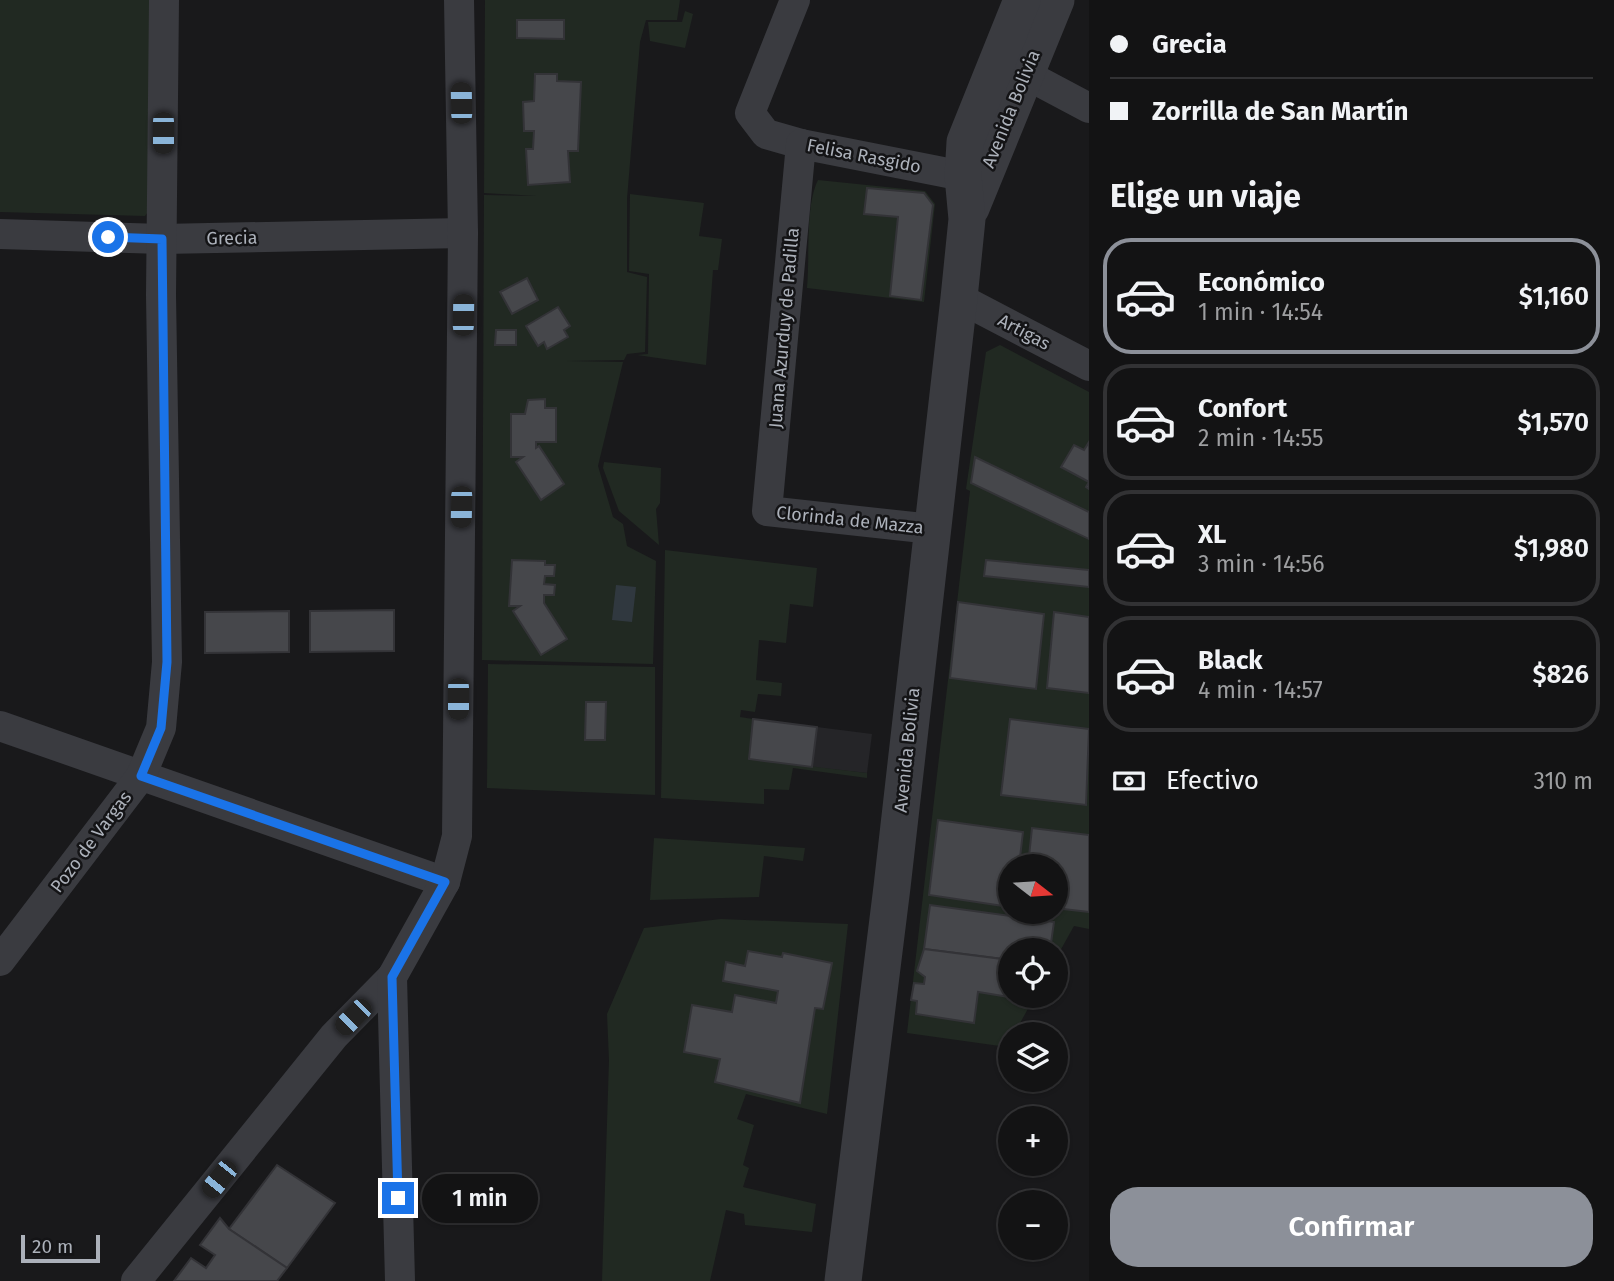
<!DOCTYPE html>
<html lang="es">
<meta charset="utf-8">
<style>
:root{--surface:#131314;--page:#1c1c1d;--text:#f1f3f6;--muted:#9d9ea0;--line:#323234;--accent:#8c9099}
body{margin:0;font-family:"Fira Sans",sans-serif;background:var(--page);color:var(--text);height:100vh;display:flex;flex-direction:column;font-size:26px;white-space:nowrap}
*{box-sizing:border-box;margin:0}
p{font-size:23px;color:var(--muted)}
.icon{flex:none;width:38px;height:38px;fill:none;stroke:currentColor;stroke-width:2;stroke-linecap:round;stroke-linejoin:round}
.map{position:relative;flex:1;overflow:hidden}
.panel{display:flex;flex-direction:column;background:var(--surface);width:525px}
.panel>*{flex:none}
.top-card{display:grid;align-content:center;height:154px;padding:0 21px;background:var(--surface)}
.needle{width:46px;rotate:107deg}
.fabs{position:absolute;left:998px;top:854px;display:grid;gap:14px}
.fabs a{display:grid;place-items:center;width:70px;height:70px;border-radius:50%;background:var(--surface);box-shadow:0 2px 5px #0004,0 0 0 2px var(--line);font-size:35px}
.scale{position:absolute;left:21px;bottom:18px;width:79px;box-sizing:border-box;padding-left:7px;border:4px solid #acb1ba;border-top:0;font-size:19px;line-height:24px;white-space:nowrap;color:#acb1ba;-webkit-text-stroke:5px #141416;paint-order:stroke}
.end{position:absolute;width:32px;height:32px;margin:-16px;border:9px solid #1a73e8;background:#fff;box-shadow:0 0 0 4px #fff}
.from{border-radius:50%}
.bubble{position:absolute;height:49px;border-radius:24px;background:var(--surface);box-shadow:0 2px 5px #0004,0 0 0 2px var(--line);font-size:23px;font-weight:600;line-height:49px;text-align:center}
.car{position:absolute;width:21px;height:42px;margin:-21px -10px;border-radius:9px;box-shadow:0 0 5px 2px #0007;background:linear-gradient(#222 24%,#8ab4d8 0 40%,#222 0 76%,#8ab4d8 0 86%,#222 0)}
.top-card b{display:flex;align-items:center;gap:24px;height:66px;font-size:26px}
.top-card b+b{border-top:2px solid var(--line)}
.top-card i{width:18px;height:18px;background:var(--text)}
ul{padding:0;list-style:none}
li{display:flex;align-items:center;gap:21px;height:116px;margin:0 14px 10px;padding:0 7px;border:4px solid var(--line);border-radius:28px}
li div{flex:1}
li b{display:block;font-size:26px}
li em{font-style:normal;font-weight:600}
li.current{border-color:var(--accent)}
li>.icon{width:63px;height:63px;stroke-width:1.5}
h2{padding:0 21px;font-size:32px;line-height:84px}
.pay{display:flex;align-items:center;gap:18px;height:77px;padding:0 21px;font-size:26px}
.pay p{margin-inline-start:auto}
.primary-button{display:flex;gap:14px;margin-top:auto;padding:14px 21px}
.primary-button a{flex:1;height:80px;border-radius:28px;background:var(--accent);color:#fff;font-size:28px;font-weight:600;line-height:80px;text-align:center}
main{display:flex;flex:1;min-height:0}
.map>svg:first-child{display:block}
.built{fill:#252528}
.green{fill:#212922;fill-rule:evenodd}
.water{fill:#30383f}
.building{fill:#46474b;stroke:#333337;stroke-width:2}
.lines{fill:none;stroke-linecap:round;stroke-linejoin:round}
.minor{stroke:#3a3b40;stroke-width:30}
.tertiary{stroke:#3a3b40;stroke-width:37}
.route{stroke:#1a73e8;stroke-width:9}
.labels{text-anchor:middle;stroke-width:5;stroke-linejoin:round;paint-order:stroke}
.street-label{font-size:18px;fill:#acb1ba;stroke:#141416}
</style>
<main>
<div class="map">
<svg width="1089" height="1281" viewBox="0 0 1089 1281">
<rect width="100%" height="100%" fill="#19191b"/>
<!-- built -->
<polygon class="built" points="817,727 872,734 867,773 812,767"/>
<!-- green -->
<g class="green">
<polygon points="0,0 157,0 155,202 145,216 0,212"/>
<polygon points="485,0 680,0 677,20 646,20 640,42 627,199 627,272 647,277 645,352 627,354 624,360 567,361 623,362 598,466 613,517 623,524 627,546 656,561 653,664 482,660 484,195 537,196 484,193"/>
<polygon points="685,11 693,14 685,48 650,41 648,22 682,22"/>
<path d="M818,180l107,11 10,13 -11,98 -117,-14c3,-31 -2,-82 11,-108z"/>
<polygon points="630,194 704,203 699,236 722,239 718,270 713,270 706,365 637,355 648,354 649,274 629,271"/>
<path d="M1000,345l89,47v537l-15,-3 -19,34v-10h-45v46h25l-21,38h-4l-3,13 -100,-14 63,-542 -4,-2 20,-137zM1010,866h45v46h-45z"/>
<polygon points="604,462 661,468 660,503 656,509 659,545 619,511 603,468"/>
<polygon points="665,550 817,568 813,607 790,604 786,643 759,640 756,680 782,683 781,696 758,694 755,712 741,710 740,717 753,719 749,759 867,773 867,778 793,768 789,790 764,789 764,804 661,798"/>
<polygon points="488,664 655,667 655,795 487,788"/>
<polygon points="654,838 805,848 803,861 764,856 759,897 650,900"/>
<polygon points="721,919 848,924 827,1114 746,1094 737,1119 754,1125 743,1165 749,1168 743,1187 816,1204 812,1232 745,1225 744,1214 726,1210 710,1281 602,1281 609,1060 607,1014 644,928"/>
</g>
<!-- water -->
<polygon class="water" points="616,585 636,587 632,622 612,620"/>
<!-- building -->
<g class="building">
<polygon points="517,20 564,20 564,39 517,38"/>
<polygon points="535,74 557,74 557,81 581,82 578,151 568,151 570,182 528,185 526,149 533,149 534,131 524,131 523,102 534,101"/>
<polygon points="867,188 924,193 933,205 921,300 890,296 898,217 864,214"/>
<polygon points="527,278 538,300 512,314 500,292"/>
<polygon points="558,307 570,326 564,330 568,337 547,349 544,342 538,346 526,326"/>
<polygon points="496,330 516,330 516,345 495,345"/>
<polygon points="545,399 545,408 556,408 556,442 536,442 536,448 539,446 564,484 541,500 516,462 523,457 511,457 511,414 525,414 528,400"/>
<polygon points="1089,442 1089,489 1086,487 1089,482 1061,467 1074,445 1084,450"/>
<polygon points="975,457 1089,512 1089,539 971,483"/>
<polygon points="512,560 545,561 545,565 555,565 554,576 545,576 544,584 555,585 554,595 544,595 544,603 567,639 541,655 513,611 520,606 509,606"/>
<polygon points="986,560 1089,570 1089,587 984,576"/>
<polygon points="958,602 1044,614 1036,689 950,678"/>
<polygon points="394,610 394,651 310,652 310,611"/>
<polygon points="289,611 289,652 205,653 205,612"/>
<polygon points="1054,612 1089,617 1089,693 1047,688"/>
<polygon points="586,702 606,702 605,740 585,740"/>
<polygon points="753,719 817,727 812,767 749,759"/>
<polygon points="1010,719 1089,729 1086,805 1001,795"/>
<polygon points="938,820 1023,832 1019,866 1010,866 1010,907 929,895"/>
<polygon points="1032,828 1089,835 1089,912 1055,908 1055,866 1028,866"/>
<polygon points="930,905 1054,922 1050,950 1010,950 1010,960 924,949"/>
<polygon points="924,949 1010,960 1010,996 1015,998 978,992 974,1023 916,1014 917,1001 911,1000 914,983 924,984 925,977 917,971"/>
<polygon points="748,951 782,957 783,953 832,963 823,1009 815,1008 800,1103 715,1082 720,1059 684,1052 692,1005 732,1012 735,995 776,1003 778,991 723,981 726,962 745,966"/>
<polygon points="277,1165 335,1203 287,1268 229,1229"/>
<polygon points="220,1218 229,1229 287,1268 277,1281 174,1281 191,1258 206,1268 215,1255 200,1245"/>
</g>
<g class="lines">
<!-- minor -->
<g class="minor">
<polyline points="795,0 750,113 766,134 801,144 963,176"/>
<polyline points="1025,74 1089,108"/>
<polyline points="801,144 767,511 932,529"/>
<polyline points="0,234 162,239 463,233"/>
<polyline points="959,298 1089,366"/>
<polyline points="0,726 445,882"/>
<polyline points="0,961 141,776 161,728 167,662 161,295 164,0"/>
<polyline points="136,1281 334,1036 392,977"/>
<polyline points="400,1281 392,977 445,882 457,836 463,233 459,0"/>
</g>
<!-- tertiary -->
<g class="tertiary">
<polyline points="971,208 1056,0"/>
<polyline points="843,1281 892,887 959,298 967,219 963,176 965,142 1022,0"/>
</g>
</g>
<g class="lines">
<!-- route -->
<polyline class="route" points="108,237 162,239 167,662 161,728 141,776 445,882 392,977 398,1198"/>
</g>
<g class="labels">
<!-- street labels -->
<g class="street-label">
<text transform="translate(1011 109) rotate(-68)" y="6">Avenida Bolivia</text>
<text transform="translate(864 156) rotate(11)" y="6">Felisa Rasgido</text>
<text transform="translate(232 238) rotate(-1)" y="6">Grecia</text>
<text transform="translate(784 328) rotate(-85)" y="6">Juana Azurduy de Padilla</text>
<text transform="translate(1024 332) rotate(28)" y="6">Artigas</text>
<text transform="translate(850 520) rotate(6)" y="6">Clorinda de Mazza</text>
<text transform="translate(907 750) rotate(-84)" y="6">Avenida Bolivia</text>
<text transform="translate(91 842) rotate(-53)" y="6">Pozo de Vargas</text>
</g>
</g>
</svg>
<div class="fabs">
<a><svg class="needle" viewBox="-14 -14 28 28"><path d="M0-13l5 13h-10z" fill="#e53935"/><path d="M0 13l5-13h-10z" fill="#9d9ea0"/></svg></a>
<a><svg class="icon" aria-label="locate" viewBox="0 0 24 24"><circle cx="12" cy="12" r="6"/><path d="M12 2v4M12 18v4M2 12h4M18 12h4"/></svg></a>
<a><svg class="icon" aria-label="layers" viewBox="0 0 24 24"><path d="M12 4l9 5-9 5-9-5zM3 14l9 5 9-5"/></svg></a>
<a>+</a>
<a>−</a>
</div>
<div class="scale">20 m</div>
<i class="end from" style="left:108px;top:237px"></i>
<i class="end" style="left:398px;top:1198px"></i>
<div class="bubble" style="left:422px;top:1174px;width:116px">1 min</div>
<i class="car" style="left:461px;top:103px;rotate:359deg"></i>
<i class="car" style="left:163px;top:133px;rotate:180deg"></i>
<i class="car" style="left:463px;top:315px;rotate:1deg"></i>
<i class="car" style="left:461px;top:507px;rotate:181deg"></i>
<i class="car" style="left:458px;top:699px;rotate:180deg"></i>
<i class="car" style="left:353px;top:1017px;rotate:225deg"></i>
<i class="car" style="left:219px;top:1179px;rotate:219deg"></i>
</div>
<section class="panel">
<div class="top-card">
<b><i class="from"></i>Grecia</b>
<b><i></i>Zorrilla de San Martín</b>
</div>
<h2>Elige un viaje</h2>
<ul>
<li class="current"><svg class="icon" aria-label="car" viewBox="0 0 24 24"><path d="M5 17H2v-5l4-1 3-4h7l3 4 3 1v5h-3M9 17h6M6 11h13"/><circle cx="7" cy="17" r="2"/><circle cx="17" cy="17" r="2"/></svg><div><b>Económico</b><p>1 min · 14:54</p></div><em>$1,160</em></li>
<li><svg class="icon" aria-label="car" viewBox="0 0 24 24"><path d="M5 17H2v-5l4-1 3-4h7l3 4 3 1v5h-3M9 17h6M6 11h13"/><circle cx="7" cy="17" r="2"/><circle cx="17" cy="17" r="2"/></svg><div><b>Confort</b><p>2 min · 14:55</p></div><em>$1,570</em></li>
<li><svg class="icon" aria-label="car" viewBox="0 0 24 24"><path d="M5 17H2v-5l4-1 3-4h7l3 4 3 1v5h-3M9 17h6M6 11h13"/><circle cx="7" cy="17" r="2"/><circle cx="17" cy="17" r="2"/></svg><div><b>XL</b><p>3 min · 14:56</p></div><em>$1,980</em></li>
<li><svg class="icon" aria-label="car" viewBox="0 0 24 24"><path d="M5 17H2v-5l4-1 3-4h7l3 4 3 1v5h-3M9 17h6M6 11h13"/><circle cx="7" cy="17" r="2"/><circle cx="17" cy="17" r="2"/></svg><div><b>Black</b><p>4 min · 14:57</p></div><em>$826</em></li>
</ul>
<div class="pay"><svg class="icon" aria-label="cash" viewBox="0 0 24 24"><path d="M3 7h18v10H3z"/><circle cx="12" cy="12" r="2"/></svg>Efectivo<p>310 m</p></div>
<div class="primary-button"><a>Confirmar</a></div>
</section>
</main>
